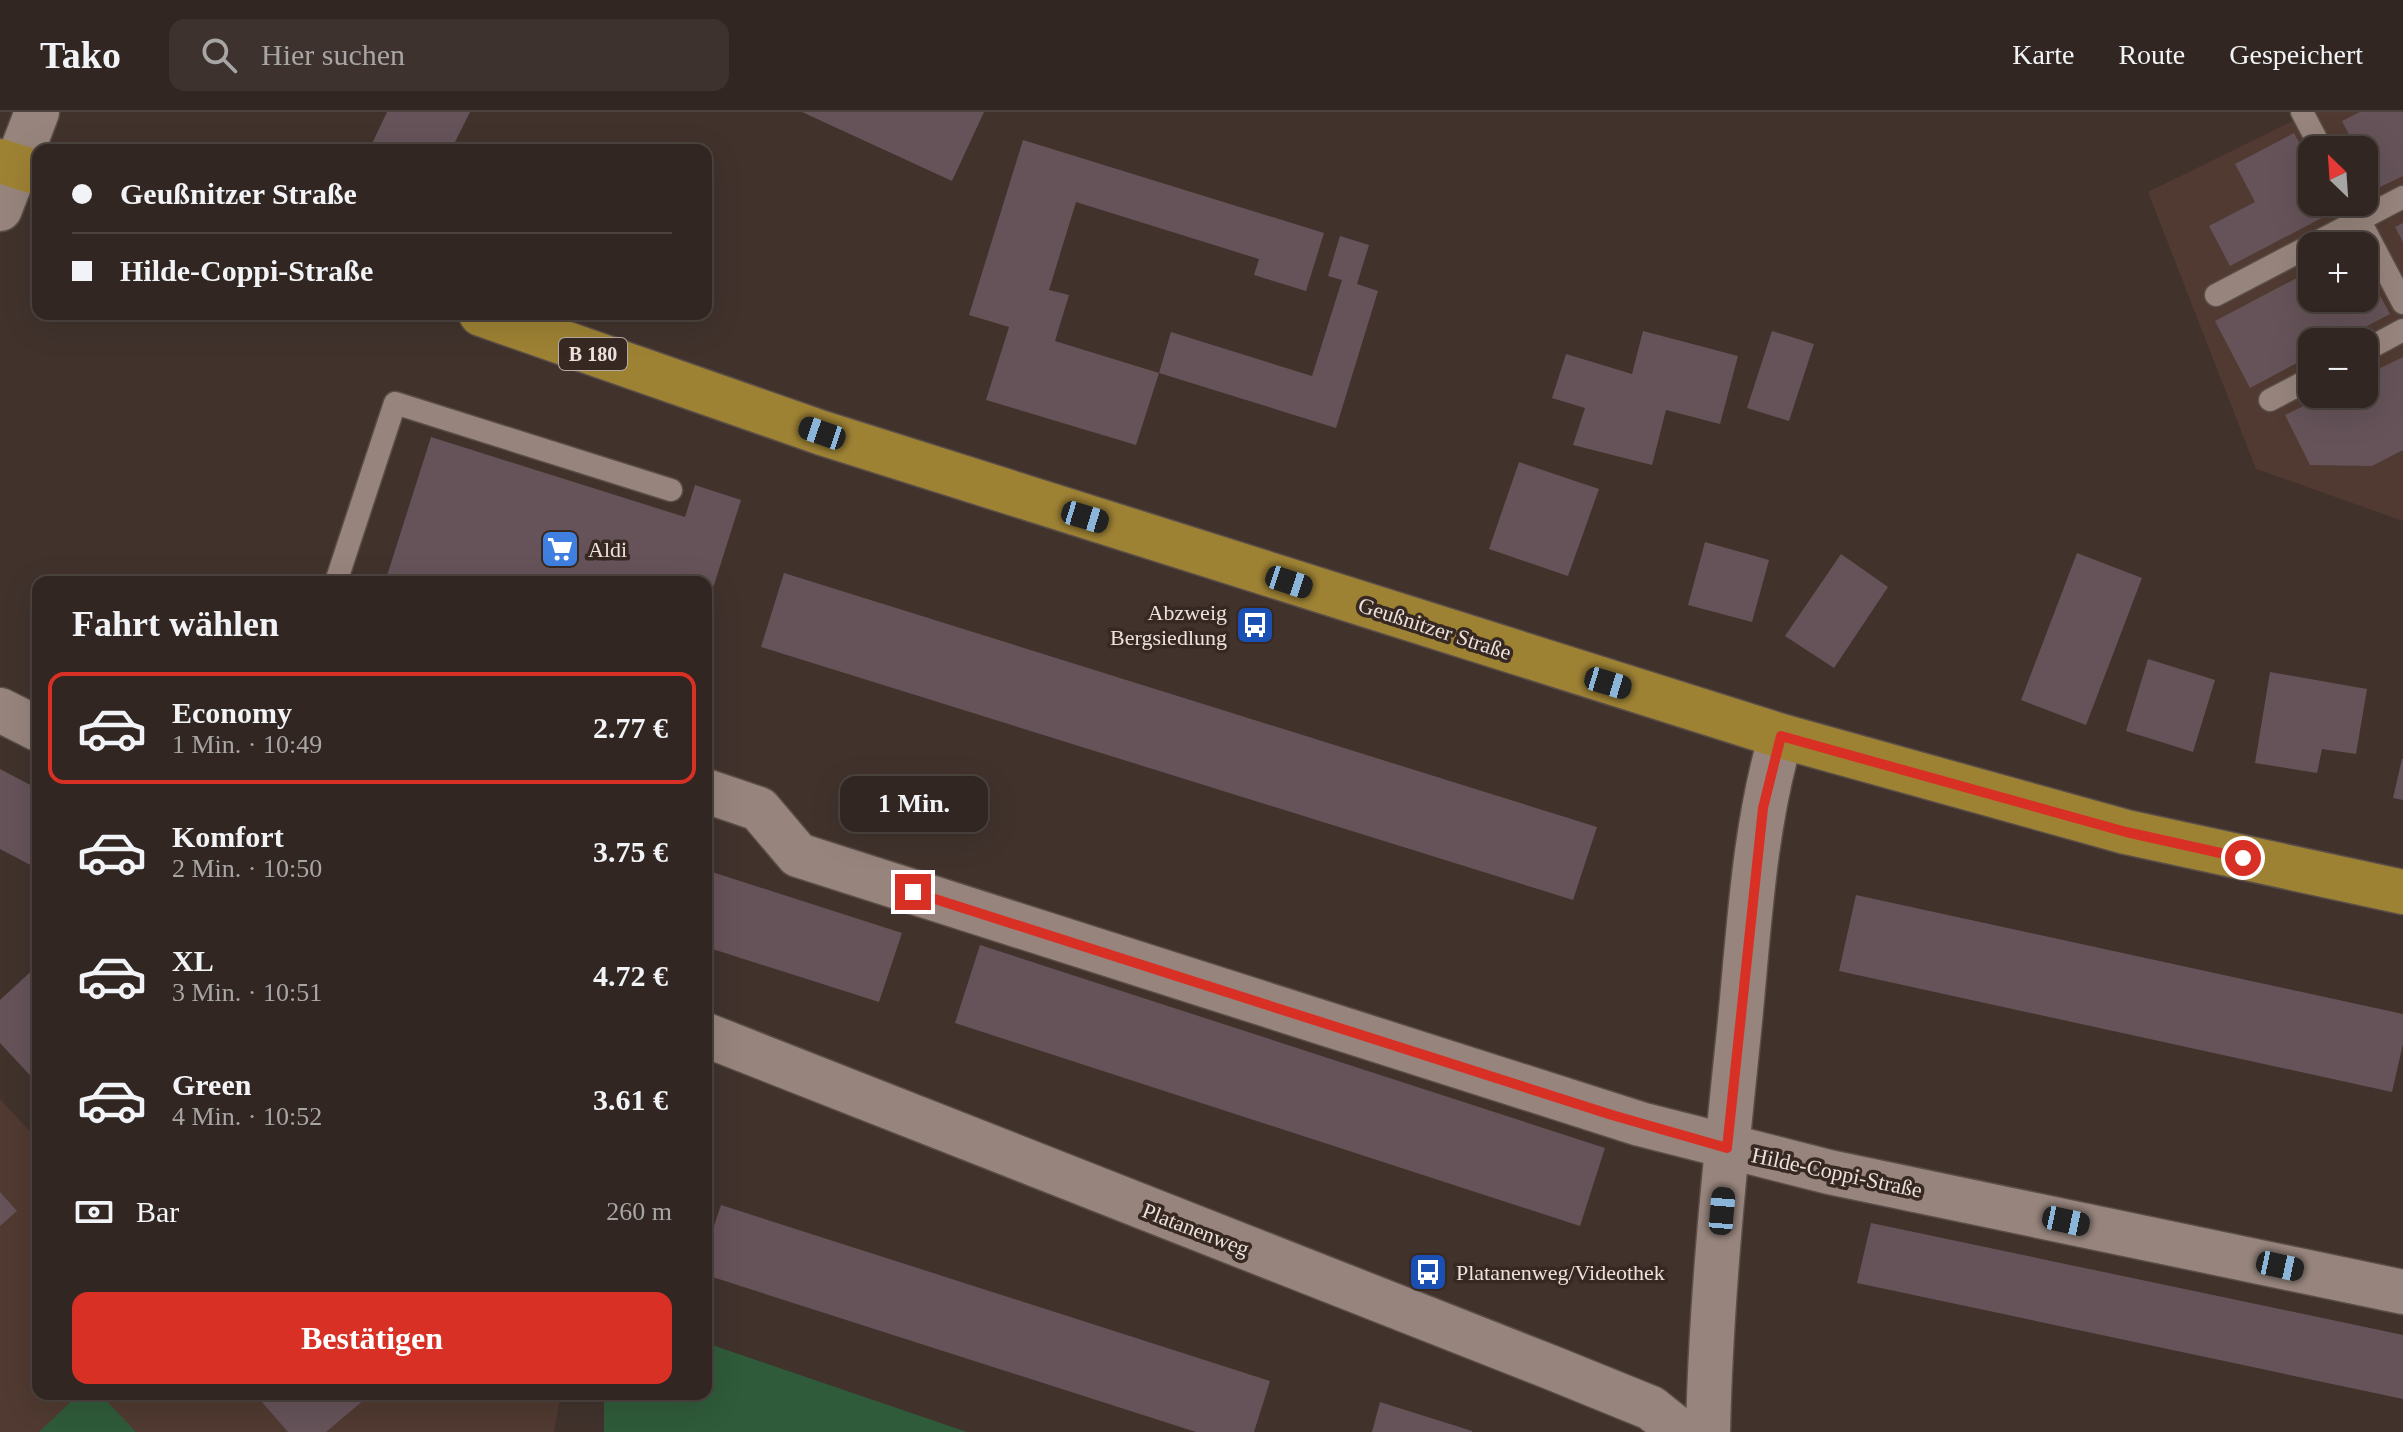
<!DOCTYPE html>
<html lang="de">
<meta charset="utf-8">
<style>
:root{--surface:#312621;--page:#3d322e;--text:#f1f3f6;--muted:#a8a5a5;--line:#4c433f;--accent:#d93025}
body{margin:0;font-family:"Times New Roman",serif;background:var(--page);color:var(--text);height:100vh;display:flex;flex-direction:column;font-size:30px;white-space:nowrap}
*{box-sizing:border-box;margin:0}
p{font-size:26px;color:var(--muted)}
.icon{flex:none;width:44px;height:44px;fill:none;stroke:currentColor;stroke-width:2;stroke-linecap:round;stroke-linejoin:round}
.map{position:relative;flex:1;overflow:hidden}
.panel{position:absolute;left:32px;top:464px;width:680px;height:824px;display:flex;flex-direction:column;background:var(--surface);border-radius:16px;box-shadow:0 8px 32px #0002,0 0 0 2px var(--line)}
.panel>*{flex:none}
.top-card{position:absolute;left:32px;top:32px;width:680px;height:176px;border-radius:16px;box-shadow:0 8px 32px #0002,0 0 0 2px var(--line);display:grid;align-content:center;height:176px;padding:0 40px;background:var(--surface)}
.needle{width:52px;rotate:335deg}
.fabs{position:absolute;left:2298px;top:24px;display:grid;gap:16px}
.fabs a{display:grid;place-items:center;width:80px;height:80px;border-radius:16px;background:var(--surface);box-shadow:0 8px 32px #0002,0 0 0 2px var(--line);font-size:40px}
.end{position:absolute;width:36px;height:36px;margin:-18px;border:10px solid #d93025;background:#fff;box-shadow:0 0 0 4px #fff}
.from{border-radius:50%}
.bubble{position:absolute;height:56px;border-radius:16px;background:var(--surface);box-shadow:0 8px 32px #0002,0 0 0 2px var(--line);font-size:26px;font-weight:800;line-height:56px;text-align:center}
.car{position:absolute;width:24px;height:48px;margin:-24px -12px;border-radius:10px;box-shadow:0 0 6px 2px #0007;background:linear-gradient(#222 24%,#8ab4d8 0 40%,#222 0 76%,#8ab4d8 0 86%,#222 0)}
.top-card b{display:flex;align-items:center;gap:28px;height:76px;font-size:30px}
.top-card b+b{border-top:2px solid var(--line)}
.top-card i{width:20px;height:20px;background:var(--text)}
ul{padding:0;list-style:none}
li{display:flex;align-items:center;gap:24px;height:112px;margin:0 16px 12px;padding:0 24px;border:4px solid transparent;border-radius:16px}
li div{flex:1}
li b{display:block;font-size:30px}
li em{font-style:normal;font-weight:800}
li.active{border-color:var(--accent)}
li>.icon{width:72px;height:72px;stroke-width:1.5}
h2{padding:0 40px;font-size:36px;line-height:96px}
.pay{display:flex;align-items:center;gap:20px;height:88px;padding:0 40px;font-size:30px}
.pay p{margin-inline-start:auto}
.action{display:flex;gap:16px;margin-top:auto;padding:16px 40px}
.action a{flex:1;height:92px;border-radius:16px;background:var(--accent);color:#fff;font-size:32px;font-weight:800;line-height:92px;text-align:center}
header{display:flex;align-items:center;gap:48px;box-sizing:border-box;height:112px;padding:0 40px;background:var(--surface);border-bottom:2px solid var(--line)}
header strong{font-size:38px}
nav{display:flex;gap:44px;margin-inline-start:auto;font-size:28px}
.search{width:560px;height:72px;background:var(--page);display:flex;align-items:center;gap:20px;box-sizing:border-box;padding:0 28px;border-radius:16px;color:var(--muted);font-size:30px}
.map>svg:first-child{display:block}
.built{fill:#503a31;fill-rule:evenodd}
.green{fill:#2f5b3a}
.building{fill:#655359}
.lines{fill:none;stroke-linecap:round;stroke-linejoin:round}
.lane-casing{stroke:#5b4e48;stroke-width:25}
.street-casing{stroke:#5b4e48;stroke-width:47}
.primary-casing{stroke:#5b4e48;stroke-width:47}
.lane{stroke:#97857d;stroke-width:22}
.street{stroke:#97857d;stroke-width:44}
.primary{stroke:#9e8234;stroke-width:44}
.route{stroke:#d93025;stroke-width:10}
.labels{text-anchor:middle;stroke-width:7;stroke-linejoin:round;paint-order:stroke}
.shield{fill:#372822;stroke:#b6aaa5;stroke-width:2}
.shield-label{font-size:20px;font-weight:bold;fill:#ece1dd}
.poi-label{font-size:22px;fill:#ece1dd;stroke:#372822;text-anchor:start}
.street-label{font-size:22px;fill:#ece1dd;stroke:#372822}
</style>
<header>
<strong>Tako</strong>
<div class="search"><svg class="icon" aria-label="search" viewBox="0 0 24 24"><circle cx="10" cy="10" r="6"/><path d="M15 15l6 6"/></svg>Hier suchen</div>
<nav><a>Karte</a><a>Route</a><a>Gespeichert</a></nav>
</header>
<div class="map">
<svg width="2403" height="1320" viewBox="0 0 2403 1320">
<rect width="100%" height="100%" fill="#41322c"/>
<!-- built -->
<g class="built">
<path d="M2311,0h92v409l-147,-52 -108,-277zM2312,38h52v52h-52zM2312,134h52v52h-52zM2312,230h52v52h-52z"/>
<polygon points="0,987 38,1028 38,1282 561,1282 554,1320 0,1320"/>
</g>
<!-- green -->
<g class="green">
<polygon points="706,1231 967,1320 604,1320 604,1282 706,1282"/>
<polygon points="79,1282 100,1282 136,1320 39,1320"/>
</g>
<!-- building -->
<g class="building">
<polygon points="387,0 470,0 451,38 369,38"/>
<polygon points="802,0 984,0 952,69"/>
<polygon points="2360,0 2403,0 2403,64 2376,77 2364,53 2364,38 2357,38 2342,9"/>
<polygon points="2294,21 2312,55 2312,90 2330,90 2335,99 2230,154 2209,114 2255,90 2235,52"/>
<polygon points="1023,28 1324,121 1306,179 1254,163 1259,147 1076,90 1049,178 1069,183 1055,229 1159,261 1136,333 986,288 1009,215 969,203"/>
<polygon points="2403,111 2403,130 2395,115"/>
<polygon points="1340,124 1369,133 1357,172 1378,179 1336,316 1159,261 1171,220 1312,264 1342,168 1328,164"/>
<polygon points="2364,154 2390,202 2337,230 2312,230 2312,243 2250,276 2215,209 2312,158 2312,186 2364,186"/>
<polygon points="1643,219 1738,244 1720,312 1666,298 1652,353 1573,333 1585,296 1552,286 1566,242 1632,262"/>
<polygon points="1772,219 1814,232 1789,309 1747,296"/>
<polygon points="2403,245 2403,338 2372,354 2310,353 2285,303 2328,282 2364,282 2364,264"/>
<polygon points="431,325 685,405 695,373 741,388 707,495 706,470 385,470"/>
<polygon points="1519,350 1599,377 1568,464 1489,437"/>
<polygon points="1705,430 1769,448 1752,510 1688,493"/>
<polygon points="2077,441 2142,466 2086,613 2021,588"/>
<polygon points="1841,442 1888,475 1834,556 1785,524"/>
<polygon points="784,461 1597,715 1573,788 761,535"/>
<polygon points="2148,547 2215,568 2193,640 2126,619"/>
<polygon points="2270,560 2367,577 2356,642 2322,637 2317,661 2255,651"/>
<polygon points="2402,647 2403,647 2403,688 2393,686"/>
<polygon points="0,657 38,677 38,757 0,737"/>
<polygon points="706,758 902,821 879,890 706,835"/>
<polygon points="1856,783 2403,902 2403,932 2392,980 1839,859"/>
<polygon points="980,833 1605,1036 1580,1114 955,911"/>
<polygon points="38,853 38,972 0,931 0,888"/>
<polygon points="0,1080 17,1099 0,1114"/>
<polygon points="721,1093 1270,1269 1254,1320 1196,1320 706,1163 706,1138"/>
<polygon points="1871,1111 2403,1223 2403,1287 1857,1171"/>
<polygon points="255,1282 371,1282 326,1320 288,1320"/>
<polygon points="1380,1290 1472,1319 1472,1320 1372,1320"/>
</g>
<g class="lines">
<defs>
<g id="lane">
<polyline points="2302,0 2322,38"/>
<polyline points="2350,90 2403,191"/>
<polyline points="2216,183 2403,85"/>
<polyline points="2364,239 2403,218"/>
<polyline points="2270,288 2312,266"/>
<polyline points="336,470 395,291 671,378"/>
</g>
<g id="street">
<polyline points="0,97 37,0"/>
<polyline points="0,598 38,617"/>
<polyline points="706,679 759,697 798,743 1640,1012 1829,1060 2403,1180"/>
<polyline points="706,923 1550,1255 1651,1296 1681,1320"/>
<path d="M1708,1320c3,-134 17,-268 31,-401 10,-99 14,-199 42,-295"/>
</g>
<g id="primary">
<polyline points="0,49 38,61"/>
<polyline points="481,202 822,321 1781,624 2126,720 2403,780"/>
</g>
</defs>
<!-- lane casing -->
<use href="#lane" class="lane-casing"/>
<!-- street casing -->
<use href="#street" class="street-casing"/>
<!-- primary casing -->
<use href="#primary" class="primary-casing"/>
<!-- lane -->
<use href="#lane" class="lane"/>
<!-- street -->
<use href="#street" class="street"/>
<!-- primary -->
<use href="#primary" class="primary"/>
</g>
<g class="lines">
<!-- route -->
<polyline class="route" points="913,780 1612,1003 1727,1036 1763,696 1781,624 2126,720 2243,746"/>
</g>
<!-- icons -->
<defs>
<symbol id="supermarket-square" viewBox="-11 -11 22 22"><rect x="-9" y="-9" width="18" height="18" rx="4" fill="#3f7fe0" stroke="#372822"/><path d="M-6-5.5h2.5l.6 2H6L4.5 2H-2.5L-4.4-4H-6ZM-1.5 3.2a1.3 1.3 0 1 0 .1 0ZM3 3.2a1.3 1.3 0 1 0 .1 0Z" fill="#fff"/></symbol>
<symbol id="bus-square" viewBox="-11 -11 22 22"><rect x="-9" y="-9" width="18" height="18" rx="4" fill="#1a4fb4" stroke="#372822"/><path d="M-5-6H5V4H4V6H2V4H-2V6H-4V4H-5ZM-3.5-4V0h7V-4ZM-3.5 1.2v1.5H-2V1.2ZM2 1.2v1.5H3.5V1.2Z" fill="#fff"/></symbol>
</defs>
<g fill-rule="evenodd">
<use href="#supermarket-square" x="538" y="415" width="44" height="44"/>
<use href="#bus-square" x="1233" y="491" width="44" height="44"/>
<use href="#bus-square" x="1406" y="1138" width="44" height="44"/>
</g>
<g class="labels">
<!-- shield labels -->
<rect class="shield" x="559" y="226" width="68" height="32" rx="6"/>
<g class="shield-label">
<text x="593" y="249">B 180</text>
</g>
<!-- poi labels -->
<g class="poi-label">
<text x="588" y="445">Aldi</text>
<text x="1227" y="508" text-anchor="end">Abzweig<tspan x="1227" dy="25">Bergsiedlung</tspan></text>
<text x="1456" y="1168">Platanenweg/Videothek</text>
</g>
<!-- street labels -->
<g class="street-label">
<text transform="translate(1435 516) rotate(18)" y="8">Geußnitzer Straße</text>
<text transform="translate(1837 1060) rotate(12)" y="8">Hilde-Coppi-Straße</text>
<text transform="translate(1196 1117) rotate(21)" y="8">Platanenweg</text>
</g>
</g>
</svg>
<div class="fabs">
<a><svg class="needle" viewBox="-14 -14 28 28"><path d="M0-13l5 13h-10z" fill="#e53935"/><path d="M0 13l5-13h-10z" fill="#a8a5a5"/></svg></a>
<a>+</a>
<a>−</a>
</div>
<i class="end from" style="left:2243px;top:746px"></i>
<i class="end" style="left:913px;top:780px"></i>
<div class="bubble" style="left:840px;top:664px;width:148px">1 Min.</div>
<i class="car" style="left:822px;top:321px;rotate:289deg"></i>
<i class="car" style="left:1085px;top:405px;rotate:107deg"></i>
<i class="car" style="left:1289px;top:470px;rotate:108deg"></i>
<i class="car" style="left:1608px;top:571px;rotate:107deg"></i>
<i class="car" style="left:1722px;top:1099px;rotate:5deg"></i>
<i class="car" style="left:2066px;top:1109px;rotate:102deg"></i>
<i class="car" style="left:2280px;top:1154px;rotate:102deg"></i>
<div class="top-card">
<b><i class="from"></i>Geußnitzer Straße</b>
<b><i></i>Hilde-Coppi-Straße</b>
</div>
<section class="panel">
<h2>Fahrt wählen</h2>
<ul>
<li class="active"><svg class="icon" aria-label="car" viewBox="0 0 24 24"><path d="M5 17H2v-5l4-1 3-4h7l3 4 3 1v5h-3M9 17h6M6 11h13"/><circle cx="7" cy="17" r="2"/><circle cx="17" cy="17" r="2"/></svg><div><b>Economy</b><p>1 Min. · 10:49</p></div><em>2.77 €</em></li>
<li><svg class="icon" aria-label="car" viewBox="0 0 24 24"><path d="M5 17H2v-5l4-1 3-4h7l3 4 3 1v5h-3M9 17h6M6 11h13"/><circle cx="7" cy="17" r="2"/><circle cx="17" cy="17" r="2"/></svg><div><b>Komfort</b><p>2 Min. · 10:50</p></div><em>3.75 €</em></li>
<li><svg class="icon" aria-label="car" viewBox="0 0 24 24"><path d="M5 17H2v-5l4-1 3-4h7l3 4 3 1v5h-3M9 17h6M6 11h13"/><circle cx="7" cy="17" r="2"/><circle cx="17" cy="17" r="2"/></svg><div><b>XL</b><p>3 Min. · 10:51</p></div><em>4.72 €</em></li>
<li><svg class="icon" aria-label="car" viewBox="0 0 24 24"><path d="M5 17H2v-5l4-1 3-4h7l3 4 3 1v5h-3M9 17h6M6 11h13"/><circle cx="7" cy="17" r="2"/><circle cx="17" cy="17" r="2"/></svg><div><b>Green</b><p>4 Min. · 10:52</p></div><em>3.61 €</em></li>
</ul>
<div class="pay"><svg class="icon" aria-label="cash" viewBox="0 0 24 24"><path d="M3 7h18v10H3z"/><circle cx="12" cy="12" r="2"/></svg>Bar<p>260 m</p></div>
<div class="action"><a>Bestätigen</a></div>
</section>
</div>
